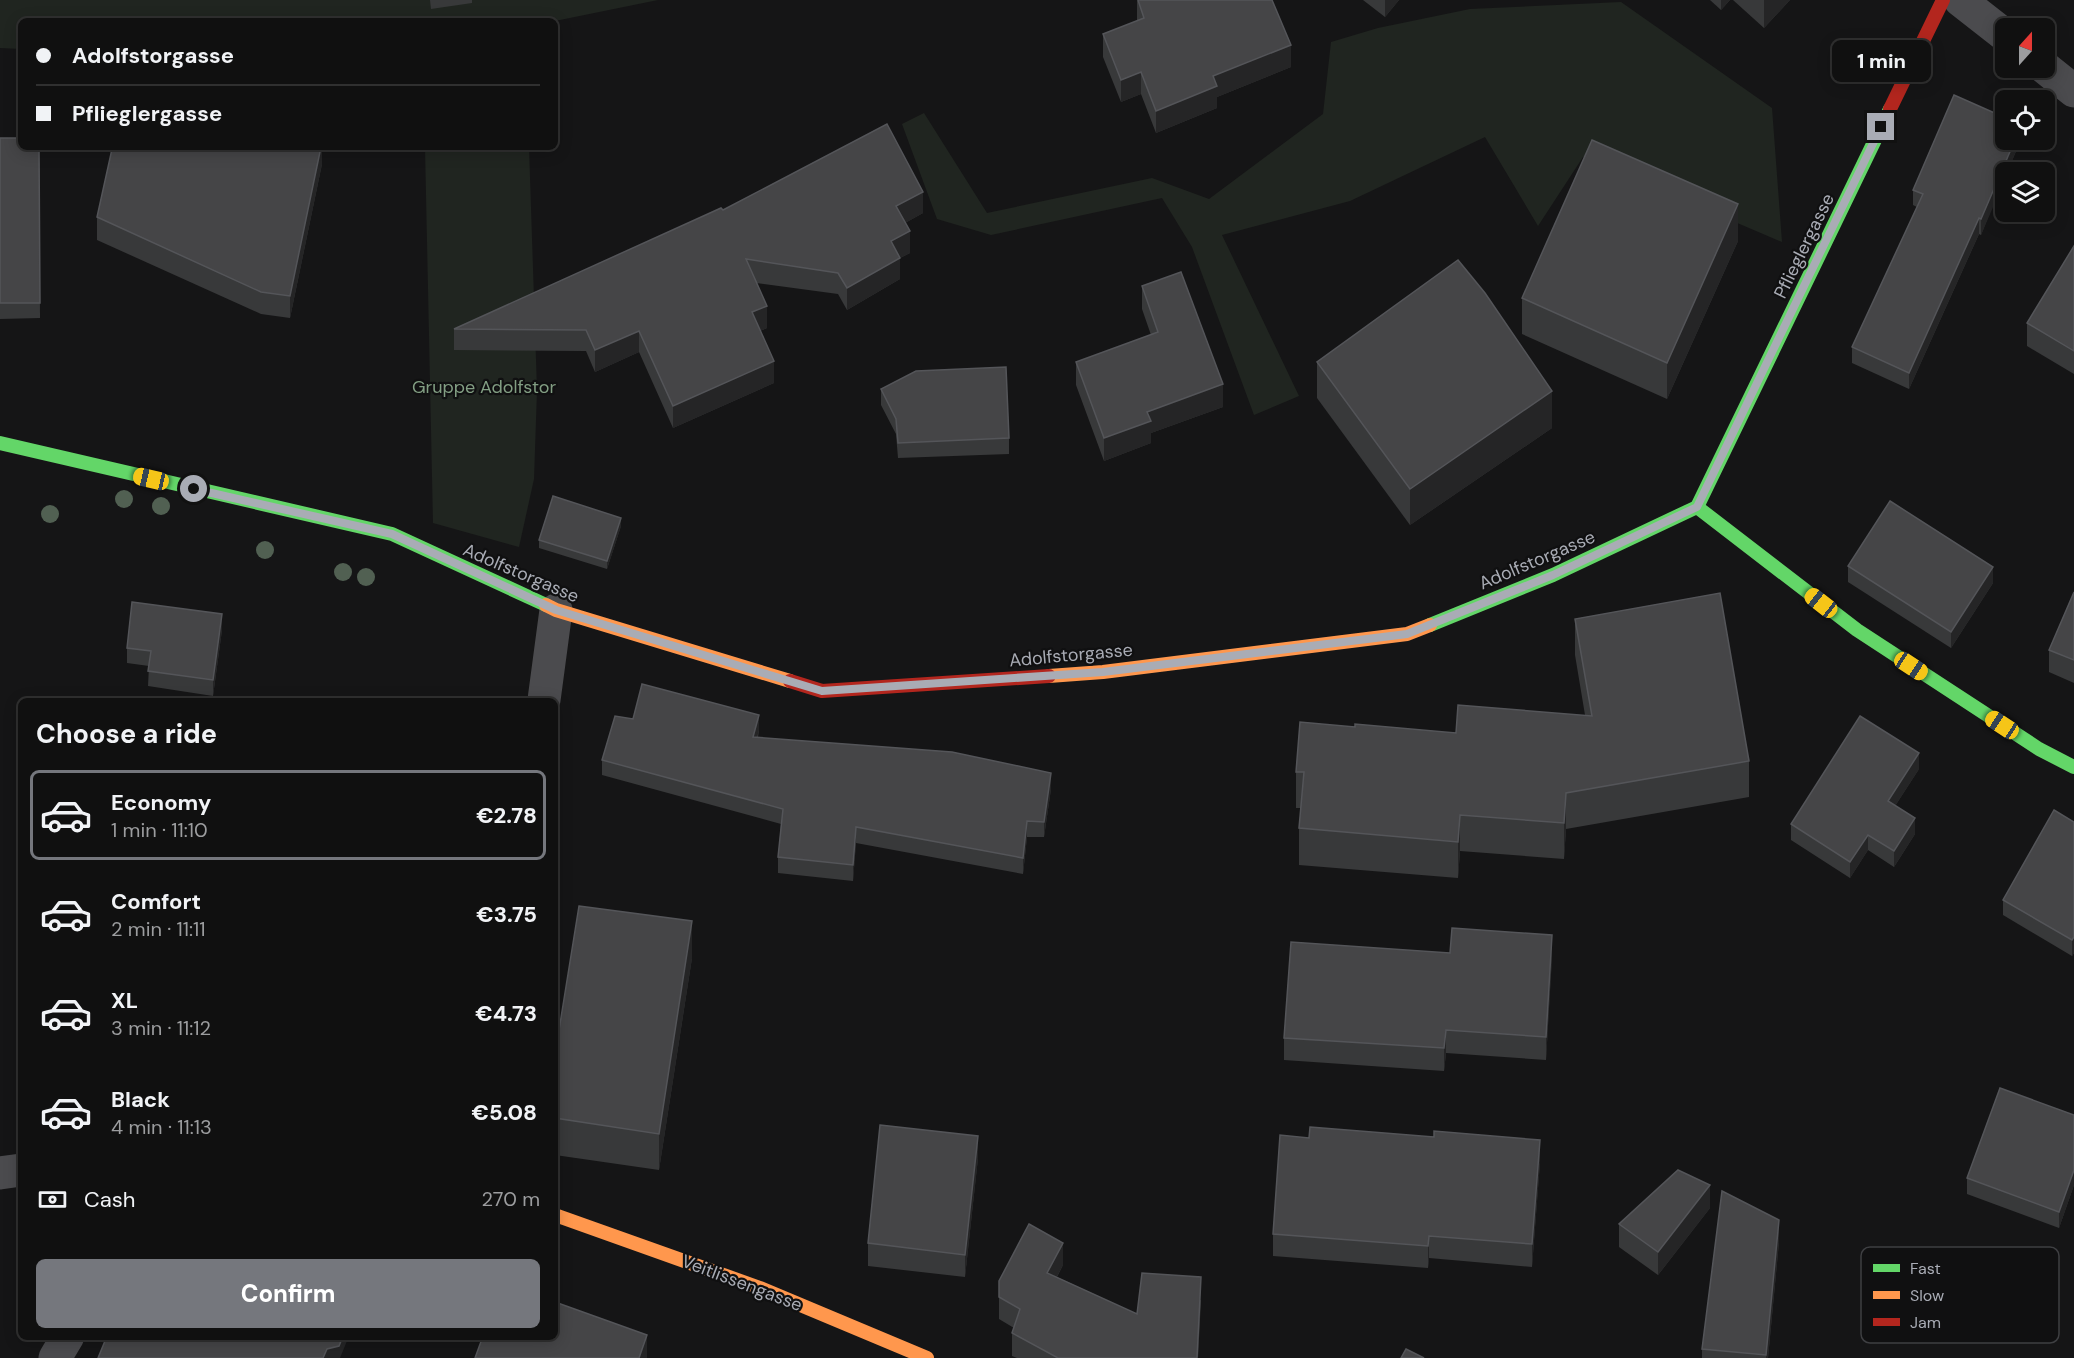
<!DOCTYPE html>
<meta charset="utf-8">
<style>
:root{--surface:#101010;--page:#1e1e1e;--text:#f1f3f6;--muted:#9c9d9f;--line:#303030;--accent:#75777d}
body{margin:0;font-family:"DM Sans",sans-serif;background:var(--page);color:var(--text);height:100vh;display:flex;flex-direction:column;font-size:22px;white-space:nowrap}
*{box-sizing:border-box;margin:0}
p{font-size:20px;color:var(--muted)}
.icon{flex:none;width:33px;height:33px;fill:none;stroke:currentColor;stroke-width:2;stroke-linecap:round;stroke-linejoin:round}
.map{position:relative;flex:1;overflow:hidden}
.details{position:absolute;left:18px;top:698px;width:540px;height:642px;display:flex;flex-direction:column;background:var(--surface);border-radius:9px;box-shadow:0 3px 15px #0003,0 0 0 2px var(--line)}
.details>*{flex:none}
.hud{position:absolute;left:18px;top:18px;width:540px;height:132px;border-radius:9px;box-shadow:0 3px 15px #0003,0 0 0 2px var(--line);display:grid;align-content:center;height:132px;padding:0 18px;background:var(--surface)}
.needle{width:39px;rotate:21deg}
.tools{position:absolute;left:1995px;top:18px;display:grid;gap:12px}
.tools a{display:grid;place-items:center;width:60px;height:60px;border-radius:9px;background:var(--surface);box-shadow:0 3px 15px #0003,0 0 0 2px var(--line);font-size:30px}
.end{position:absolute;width:27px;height:27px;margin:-14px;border:8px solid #a9acb5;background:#111;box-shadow:0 0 0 3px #111}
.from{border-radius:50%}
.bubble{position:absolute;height:42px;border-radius:9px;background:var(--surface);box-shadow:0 3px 15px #0003,0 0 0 2px var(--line);font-size:20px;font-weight:800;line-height:42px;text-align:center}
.car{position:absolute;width:18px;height:36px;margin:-18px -9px;border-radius:8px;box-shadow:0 0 4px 2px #0007;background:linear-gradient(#f5c518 24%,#345 0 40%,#f5c518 0 76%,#345 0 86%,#f5c518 0)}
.hud b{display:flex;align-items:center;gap:21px;height:57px;font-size:22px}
.hud b+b{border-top:2px solid var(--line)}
.hud i{width:15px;height:15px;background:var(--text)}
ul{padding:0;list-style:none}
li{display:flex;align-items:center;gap:18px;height:90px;margin:0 12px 9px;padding:0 6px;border:3px solid transparent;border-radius:9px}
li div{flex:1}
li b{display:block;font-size:22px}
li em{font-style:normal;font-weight:800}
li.selected{border-color:var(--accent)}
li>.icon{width:54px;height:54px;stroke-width:1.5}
h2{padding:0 18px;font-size:27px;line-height:72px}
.pay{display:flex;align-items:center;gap:15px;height:66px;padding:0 18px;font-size:22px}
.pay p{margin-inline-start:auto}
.action{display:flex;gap:12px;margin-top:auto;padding:12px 18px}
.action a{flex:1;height:69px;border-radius:9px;background:var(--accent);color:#fff;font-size:24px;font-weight:800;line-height:69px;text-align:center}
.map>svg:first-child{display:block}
.green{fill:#202520}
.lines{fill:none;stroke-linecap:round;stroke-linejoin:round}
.street{stroke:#4b4b4e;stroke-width:33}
.fast{stroke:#63d668;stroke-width:14}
.slow{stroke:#ff974d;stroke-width:14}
.jam{stroke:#b3261e;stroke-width:14}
.tree{fill:#516052}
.wall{fill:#38393a}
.shaded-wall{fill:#252526}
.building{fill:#454547;stroke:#545559;stroke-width:1.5}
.route{stroke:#a9acb5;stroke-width:8}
.labels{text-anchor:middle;stroke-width:4.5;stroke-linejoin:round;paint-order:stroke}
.street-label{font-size:18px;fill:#a9acb5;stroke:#101011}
.park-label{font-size:18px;fill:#829e83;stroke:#101011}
.key{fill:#101011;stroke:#3e3f42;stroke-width:1.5}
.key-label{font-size:16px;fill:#a9acb5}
</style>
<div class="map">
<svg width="2074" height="1358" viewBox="0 0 2074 1358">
<rect width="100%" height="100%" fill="#151516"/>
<!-- green -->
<g class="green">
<polygon points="0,0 658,0 555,21 21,21 21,49 0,48"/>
<polygon points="1621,2 1772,108 1782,242 1583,157 1538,226 1485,137 1350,201 1222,235 1299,396 1254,415 1192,247 1162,198 991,235 937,219 902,124 924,113 987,213 1152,178 1209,199 1323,114 1331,42 1378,28 1470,9"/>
<polygon points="425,147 529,147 537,390 534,479 519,547 433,523"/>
</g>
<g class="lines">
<!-- street -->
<g class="street">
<polyline points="1960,0 2006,36"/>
<polyline points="2044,67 2074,91"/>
<polyline points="544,700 556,610"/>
<polyline points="0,1173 21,1170"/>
<polyline points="55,1358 68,1336"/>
</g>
<!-- fast -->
<g class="fast">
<polyline points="0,443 392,534 546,605"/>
<polyline points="1697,507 1890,109"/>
<polyline points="1697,507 1857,630 2039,749 2074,767"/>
<polyline points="1430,625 1553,575 1697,507"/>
</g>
<!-- slow -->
<g class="slow">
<polyline points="546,605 556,610 790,681"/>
<polyline points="1049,676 1103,672 1407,634 1430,625"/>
<polyline points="555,1215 760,1288 927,1358"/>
</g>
<!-- jam -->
<g class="jam">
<polyline points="1890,109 1943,0"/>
<polyline points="790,681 822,691 1049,676"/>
</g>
</g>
<!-- trees -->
<g class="tree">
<circle cx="124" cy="499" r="9"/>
<circle cx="161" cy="506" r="9"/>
<circle cx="50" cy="514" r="9"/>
<circle cx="265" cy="550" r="9"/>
<circle cx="343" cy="572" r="9"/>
<circle cx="366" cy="577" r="9"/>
</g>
<!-- wall -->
<g class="wall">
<polygon points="430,0 472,0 472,3 431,9"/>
<polygon points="1137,0 1291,67 1217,97 1217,108 1156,133 1141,94 1121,102 1103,57 1103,34 1137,21"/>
<polygon points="1363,0 1399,0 1385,17"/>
<polygon points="1710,0 1730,0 1721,10"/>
<polygon points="1733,0 1790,0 1764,28"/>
<polygon points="0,138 39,147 40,318 0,319"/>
<polygon points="2021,140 2007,172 2006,172 1981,235 1979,234 1909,389 1852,363 1852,347 1917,207 1913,205 1913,190"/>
<polygon points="322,147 322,164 290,318 261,314 97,240 97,217"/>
<polygon points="723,210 923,213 905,223 910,253 900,258 900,279 847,310 838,294 756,283 767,328 760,331 774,383 673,428 639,352 595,372 586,351 454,350 454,329"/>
<polygon points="1738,241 1667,399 1522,334 1522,298"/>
<polygon points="2074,246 2074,374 2027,346 2027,323"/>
<polygon points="1142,286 1223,407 1151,433 1151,443 1104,461 1076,385 1076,362 1151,335 1142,309"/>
<polygon points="1317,362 1552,428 1410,525 1317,398"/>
<polygon points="881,389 1009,438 1009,454 898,458 896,434 881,405"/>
<polygon points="621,526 607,569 539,548 539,540"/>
<polygon points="1848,566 1993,583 1951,648 1848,582"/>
<polygon points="2074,592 2074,683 2049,672 2049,650"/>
<polygon points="1575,619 1749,761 1749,797 1566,829 1564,859 1460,851 1458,878 1299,865 1299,828 1301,808 1296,808 1296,772 1355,727 1456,733 1585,715 1575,655"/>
<polygon points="222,630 213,696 148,686 149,666 127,663 127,648"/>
<polygon points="633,719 759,730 758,737 1051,789 1044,837 1027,837 1023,874 856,843 853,881 778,873 778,857 781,824 602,775 602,760"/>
<polygon points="1919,769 1895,806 1915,834 1894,867 1868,850 1850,878 1791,840 1791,824"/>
<polygon points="2074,822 2074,953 2072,956 2003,915 2003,900"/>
<polygon points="1450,953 1552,957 1546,1060 1446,1053 1444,1071 1284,1060 1284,1038"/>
<polygon points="692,958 659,1170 555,1155 555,1055"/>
<polygon points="2074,1115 2074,1185 2059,1228 1967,1194 1967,1178"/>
<polygon points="978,1158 965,1277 868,1266 868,1243"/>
<polygon points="1540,1162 1532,1267 1429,1258 1428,1268 1273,1256 1273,1234"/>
<polygon points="1710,1208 1658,1275 1619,1247 1619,1224"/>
<polygon points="1779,1242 1768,1358 1702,1358 1702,1349"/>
<polygon points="1063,1265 1057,1277 1137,1314 1201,1300 1198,1358 1017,1358 1012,1356 1012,1333 1014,1328 999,1319 999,1281"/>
</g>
<!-- shaded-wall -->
<g class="shaded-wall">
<polygon points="1385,0 1399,0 1385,17"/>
<polygon points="1721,0 1730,0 1721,10"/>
<polygon points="1764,0 1790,0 1764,28"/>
<polygon points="1291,45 1291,67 1217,97 1217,108 1156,133 1156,111 1213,76"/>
<polygon points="1141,72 1141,94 1121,102 1121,80"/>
<polygon points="2015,140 2021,140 2007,172 2006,172 2006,177 1981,235 1981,219"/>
<polygon points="321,147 322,147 322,164 290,318 290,296"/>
<polygon points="923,192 923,213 896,228 896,206"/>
<polygon points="1738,204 1738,241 1667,399 1667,363"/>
<polygon points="1979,218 1979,234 1909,389 1909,373"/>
<polygon points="910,231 910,253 900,258 900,279 847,310 847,288 891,241"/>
<polygon points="767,306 767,328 752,334 752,312"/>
<polygon points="639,331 639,352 595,372 595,350"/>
<polygon points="774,361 774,383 673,428 673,406"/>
<polygon points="1223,384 1223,407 1151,433 1151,443 1104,461 1104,438 1147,412"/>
<polygon points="1552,391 1552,428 1410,525 1410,489"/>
<polygon points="621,518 621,526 607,569 607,561"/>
<polygon points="1993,567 1993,583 1951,648 1951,632"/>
<polygon points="222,614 222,630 213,696 213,680"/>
<polygon points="759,715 759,730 753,752 753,737"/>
<polygon points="1919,753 1919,769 1888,817 1888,801"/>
<polygon points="1051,773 1051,789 1044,837 1044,822"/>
<polygon points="1566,793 1566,829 1564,859 1564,823"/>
<polygon points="1460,815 1460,851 1458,878 1458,842"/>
<polygon points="1915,818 1915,834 1894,867 1894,851"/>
<polygon points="1027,821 1027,837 1023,874 1023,858"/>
<polygon points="856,827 856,843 853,881 853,865"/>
<polygon points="1868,835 1868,850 1850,878 1850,862"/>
<polygon points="692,921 692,958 659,1170 659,1134"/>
<polygon points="1552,935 1552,957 1546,1060 1546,1037"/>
<polygon points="2074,937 2074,953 2072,956 2072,940"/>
<polygon points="1446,1030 1446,1053 1444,1071 1444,1048"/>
<polygon points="978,1136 978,1158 965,1277 965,1255"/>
<polygon points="1540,1140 1540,1162 1532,1267 1532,1244"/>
<polygon points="2074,1170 2074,1185 2059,1228 2059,1212"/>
<polygon points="1710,1185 1710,1208 1658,1275 1658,1252"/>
<polygon points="1779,1220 1779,1242 1768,1358 1766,1358"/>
<polygon points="1429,1236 1429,1258 1428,1268 1428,1246"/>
<polygon points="1063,1243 1063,1265 1047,1295 1047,1273"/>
<polygon points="1201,1277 1198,1358 1197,1358"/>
<polygon points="647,1335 647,1358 639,1358"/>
<polygon points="343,1336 349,1336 340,1358 323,1358 327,1349"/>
</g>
<!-- building -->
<g class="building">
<polygon points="1138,0 1272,0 1291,45 1213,76 1217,86 1156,111 1141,72 1121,80 1103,34 1144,18"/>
<polygon points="1954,95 2006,118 2006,140 2015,140 1981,219 1979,218 1909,373 1852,347 1923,194 1913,190"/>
<polygon points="887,124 923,192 896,206 910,231 891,241 900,258 847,288 838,273 746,259 767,306 752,312 774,361 673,406 639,331 595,350 586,330 454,329 721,208 723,210"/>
<polygon points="0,138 21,138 21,147 39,147 40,303 0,303"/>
<polygon points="1592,140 1738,204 1667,363 1522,298"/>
<polygon points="159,147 321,147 290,296 261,292 97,217 112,149"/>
<polygon points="2074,246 2074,351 2027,323"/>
<polygon points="1458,260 1485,293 1552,391 1410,489 1317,362"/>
<polygon points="1181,272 1223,384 1147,412 1151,421 1104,438 1076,362 1158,332 1142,286"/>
<polygon points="1006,367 1009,438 898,443 896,419 881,389 916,371"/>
<polygon points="553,496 621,518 607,561 539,540"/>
<polygon points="1890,501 1993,567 1951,632 1848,566"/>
<polygon points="2074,592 2074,660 2049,650"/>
<polygon points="1720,593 1749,761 1566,793 1564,823 1460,815 1458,842 1299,828 1304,772 1296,772 1300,722 1355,727 1355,724 1456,733 1458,705 1592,716 1575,619"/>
<polygon points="132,602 222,614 213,680 148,671 151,651 127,648"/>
<polygon points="642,684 759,715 753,737 952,752 1051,773 1044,822 1027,821 1023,858 856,827 853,865 778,857 783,809 602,760 615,716 633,719"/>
<polygon points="1860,716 1919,753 1888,801 1915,818 1894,851 1868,835 1850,862 1791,824"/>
<polygon points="2054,810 2074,822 2074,937 2072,940 2003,900"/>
<polygon points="579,906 692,921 659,1134 555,1118 555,1055"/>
<polygon points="1452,928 1552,935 1546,1037 1446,1030 1444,1048 1284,1038 1291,942 1450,953"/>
<polygon points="2000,1088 2074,1115 2074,1170 2059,1212 1967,1178"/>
<polygon points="880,1125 978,1136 965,1255 868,1243"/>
<polygon points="1310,1127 1434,1137 1434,1131 1540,1140 1532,1244 1429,1236 1428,1246 1273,1234 1280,1135 1309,1138"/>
<polygon points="1678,1170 1710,1185 1658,1252 1619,1224"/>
<polygon points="1722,1191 1779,1220 1766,1355 1702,1349"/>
<polygon points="1029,1224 1063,1243 1047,1273 1137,1314 1142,1273 1201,1277 1197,1358 1058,1358 1012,1333 1020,1309 999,1297 999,1281"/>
<polygon points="555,1302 647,1335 639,1358 475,1358 483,1336 555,1336"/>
<polygon points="107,1336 241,1336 251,1341 253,1336 343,1336 339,1346 327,1349 323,1358 98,1358"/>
<polygon points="1406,1349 1424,1358 1401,1358"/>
</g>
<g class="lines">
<!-- route -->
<polyline class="route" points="194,489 392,534 556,610 822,691 1103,672 1407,634 1553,575 1697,507 1881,127"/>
</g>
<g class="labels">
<!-- street labels -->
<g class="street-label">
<text transform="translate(1804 246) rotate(-64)" y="6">Pflieglergasse</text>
<text transform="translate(1537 560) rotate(-23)" y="6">Adolfstorgasse</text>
<text transform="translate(521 573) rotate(23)" y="6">Adolfstorgasse</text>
<text transform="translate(1071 655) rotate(-5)" y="6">Adolfstorgasse</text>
<text transform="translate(742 1283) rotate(21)" y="6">Veitlissengasse</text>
</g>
<!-- park labels -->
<g class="park-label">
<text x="484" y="393">Gruppe Adolfstor</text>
</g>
</g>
<!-- legend -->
<rect x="1861" y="1247" width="198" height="96" rx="9" class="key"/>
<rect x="1873" y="1264" width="27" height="8" fill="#63d668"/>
<rect x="1873" y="1291" width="27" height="8" fill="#ff974d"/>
<rect x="1873" y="1318" width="27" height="8" fill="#b3261e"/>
<g class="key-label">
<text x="1910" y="1274">Fast</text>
<text x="1910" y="1301">Slow</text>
<text x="1910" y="1328">Jam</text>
</g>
</svg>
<div class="tools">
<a><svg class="needle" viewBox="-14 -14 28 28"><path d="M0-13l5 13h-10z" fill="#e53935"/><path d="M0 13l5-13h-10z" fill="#9c9d9f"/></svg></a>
<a><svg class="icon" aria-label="locate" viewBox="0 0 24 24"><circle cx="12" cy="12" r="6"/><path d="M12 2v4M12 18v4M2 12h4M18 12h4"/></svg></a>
<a><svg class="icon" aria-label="layers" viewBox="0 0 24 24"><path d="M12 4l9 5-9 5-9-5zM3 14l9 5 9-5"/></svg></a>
</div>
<i class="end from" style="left:194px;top:489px"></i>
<i class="end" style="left:1881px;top:127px"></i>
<div class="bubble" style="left:1832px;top:40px;width:99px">1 min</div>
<i class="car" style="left:151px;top:479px;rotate:283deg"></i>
<i class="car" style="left:1821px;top:603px;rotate:308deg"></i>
<i class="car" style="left:1911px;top:666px;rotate:123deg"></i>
<i class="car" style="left:2002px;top:725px;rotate:303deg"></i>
<div class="hud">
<b><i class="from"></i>Adolfstorgasse</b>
<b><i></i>Pflieglergasse</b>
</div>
<section class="details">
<h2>Choose a ride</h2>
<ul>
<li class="selected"><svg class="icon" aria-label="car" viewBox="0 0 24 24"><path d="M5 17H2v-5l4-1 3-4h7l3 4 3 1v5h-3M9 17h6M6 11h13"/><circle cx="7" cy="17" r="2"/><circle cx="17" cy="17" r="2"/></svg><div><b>Economy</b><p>1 min · 11:10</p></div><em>€2.78</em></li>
<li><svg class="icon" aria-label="car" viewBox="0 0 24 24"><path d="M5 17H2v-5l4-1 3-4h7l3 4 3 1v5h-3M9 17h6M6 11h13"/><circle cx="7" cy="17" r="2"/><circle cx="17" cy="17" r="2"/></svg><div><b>Comfort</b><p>2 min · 11:11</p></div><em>€3.75</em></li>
<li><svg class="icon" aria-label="car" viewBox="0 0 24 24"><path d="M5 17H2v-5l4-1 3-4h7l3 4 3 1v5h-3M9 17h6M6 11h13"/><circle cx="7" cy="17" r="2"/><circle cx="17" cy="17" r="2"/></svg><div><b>XL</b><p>3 min · 11:12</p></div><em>€4.73</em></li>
<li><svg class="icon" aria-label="car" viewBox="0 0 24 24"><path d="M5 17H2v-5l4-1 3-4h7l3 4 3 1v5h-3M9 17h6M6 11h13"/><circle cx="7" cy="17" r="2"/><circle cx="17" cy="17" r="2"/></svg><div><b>Black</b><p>4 min · 11:13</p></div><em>€5.08</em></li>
</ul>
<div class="pay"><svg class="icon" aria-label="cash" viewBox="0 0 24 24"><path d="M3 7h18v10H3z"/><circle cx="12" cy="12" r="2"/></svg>Cash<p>270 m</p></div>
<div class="action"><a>Confirm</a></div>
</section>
</div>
